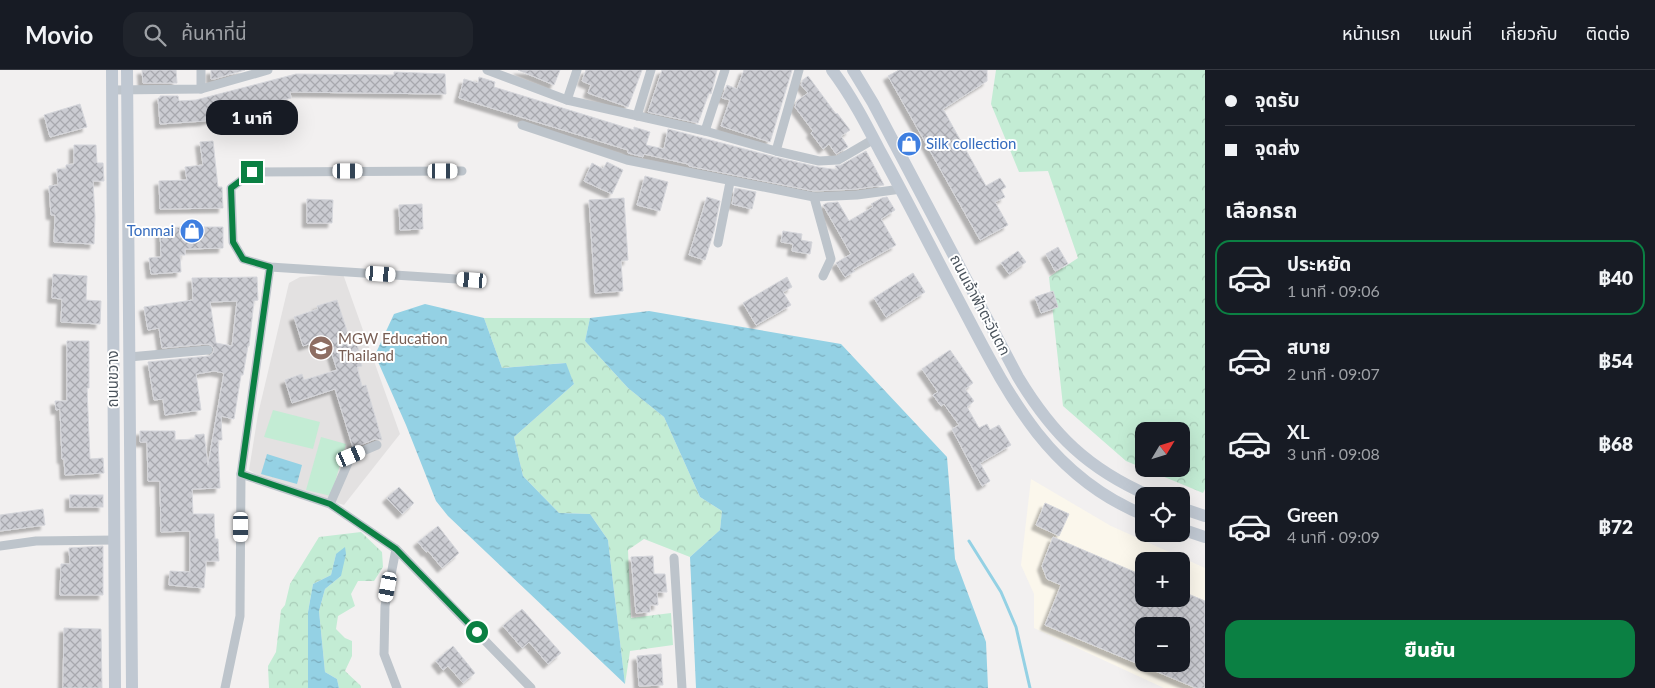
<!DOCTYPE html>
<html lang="th">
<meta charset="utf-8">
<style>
:root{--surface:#171b24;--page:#20242c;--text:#f1f3f6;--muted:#9ea1a6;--line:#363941;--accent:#0b8043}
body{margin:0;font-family:Lato,"Noto Sans Thai",sans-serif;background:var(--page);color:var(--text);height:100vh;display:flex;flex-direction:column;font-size:19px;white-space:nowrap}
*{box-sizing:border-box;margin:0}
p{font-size:16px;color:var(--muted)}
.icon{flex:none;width:28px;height:28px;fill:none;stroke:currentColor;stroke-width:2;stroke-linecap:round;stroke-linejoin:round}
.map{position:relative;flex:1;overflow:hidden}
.panel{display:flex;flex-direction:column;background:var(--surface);width:450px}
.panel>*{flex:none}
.guide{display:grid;align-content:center;height:110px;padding:0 20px;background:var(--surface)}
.needle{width:32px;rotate:52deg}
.fabs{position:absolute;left:1135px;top:352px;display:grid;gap:10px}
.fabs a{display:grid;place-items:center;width:55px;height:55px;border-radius:10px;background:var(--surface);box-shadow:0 5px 20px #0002;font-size:25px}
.end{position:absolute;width:22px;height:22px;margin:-11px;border:6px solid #0b8043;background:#fff;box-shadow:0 0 0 2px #fff}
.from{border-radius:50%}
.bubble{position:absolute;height:35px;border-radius:15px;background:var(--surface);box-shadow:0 5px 20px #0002;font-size:16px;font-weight:800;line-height:35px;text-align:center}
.car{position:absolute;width:15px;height:30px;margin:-15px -8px;border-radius:6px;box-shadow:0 0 4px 1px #0007;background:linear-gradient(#fff 24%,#345 0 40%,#fff 0 76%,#345 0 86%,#fff 0)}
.guide b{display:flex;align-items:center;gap:18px;height:48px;font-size:19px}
.guide b+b{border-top:1px solid var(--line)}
.guide i{width:12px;height:12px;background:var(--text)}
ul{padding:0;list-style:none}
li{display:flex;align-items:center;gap:15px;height:75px;margin:0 10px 8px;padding:0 10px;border:2px solid transparent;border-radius:15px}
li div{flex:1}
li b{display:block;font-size:19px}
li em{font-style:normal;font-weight:800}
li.on{border-color:var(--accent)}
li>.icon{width:45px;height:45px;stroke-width:1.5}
h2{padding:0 20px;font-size:22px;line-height:60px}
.cta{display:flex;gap:10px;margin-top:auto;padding:10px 20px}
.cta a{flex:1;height:58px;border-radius:15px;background:var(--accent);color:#fff;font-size:20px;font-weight:800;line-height:58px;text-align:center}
header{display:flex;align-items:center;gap:30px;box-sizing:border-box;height:70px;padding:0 25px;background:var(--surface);border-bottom:1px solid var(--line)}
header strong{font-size:24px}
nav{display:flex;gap:28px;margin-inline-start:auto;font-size:18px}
.search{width:350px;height:45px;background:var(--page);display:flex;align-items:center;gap:12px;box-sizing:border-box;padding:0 18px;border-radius:15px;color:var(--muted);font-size:19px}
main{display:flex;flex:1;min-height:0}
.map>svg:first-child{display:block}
.commercial{fill:#fbf7ec;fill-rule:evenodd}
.education{fill:#e3e1e1}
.forest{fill:url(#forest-crowns);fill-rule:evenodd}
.park{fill:#c3ecd4}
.water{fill:url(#water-ripples)}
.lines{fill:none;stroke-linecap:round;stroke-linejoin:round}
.stream{stroke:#94d1e4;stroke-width:3}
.building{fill:url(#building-cross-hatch);stroke:#d5d6db;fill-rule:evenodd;filter:url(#shadow)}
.street{stroke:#bdc4cb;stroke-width:9}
.secondary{stroke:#c0c8d2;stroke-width:12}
.route{stroke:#0b8043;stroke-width:6}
.labels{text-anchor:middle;stroke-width:4;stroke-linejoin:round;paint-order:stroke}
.shop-label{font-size:15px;fill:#366cbe;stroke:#fff;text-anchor:start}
.street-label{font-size:15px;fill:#4a535c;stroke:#fff}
.education-label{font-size:15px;fill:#785e54;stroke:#fff;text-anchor:start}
</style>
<header>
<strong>Movio</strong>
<div class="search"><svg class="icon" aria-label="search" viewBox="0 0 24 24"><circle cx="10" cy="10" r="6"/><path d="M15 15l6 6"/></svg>ค้นหาที่นี่</div>
<nav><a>หน้าแรก</a><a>แผนที่</a><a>เกี่ยวกับ</a><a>ติดต่อ</a></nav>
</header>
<main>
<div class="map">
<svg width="1205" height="618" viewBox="0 0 1205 618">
<defs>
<pattern id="forest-crowns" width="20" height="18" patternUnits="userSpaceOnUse" patternTransform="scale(1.25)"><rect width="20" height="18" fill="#c3ecd4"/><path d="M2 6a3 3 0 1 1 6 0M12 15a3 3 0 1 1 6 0" fill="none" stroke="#a9ccb8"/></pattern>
<pattern id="water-ripples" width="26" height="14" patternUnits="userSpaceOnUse" patternTransform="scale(1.25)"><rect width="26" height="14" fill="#94d1e4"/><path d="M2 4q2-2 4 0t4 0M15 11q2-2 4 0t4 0" fill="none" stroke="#7bacbc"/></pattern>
<pattern id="building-cross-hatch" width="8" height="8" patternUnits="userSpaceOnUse" patternTransform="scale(1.25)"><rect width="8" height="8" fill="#cbccd2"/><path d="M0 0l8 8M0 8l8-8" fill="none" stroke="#a7a8ae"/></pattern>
<filter id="shadow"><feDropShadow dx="-4.5" dy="4.5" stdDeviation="1" flood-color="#0004"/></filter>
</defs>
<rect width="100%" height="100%" fill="#f2f0f0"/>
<!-- commercial -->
<path class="commercial" d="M1031,409l80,47 94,42v120h-41l-130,-60v-34l-13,-29zM1144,491h37v38h-37zM1144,556h37v38h-37z"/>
<!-- education -->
<polygon class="education" points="343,204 400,364 344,435 269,412 249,400 258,344 289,213 300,207"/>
<!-- forest -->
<g class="forest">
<path d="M996,0h209v419l-2,4 -77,-32 -63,-55 -14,-129 29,-19 -30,-87 -29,1 -28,-68zM1144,361h37v38h-37z"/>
<polygon points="484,248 590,248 585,271 628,318 664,347 700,427 722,441 720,460 690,487 644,469 628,480 631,548 671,543 673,575 630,581 625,614 608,470 590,444 559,443 523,406 514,367 574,314 565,293 502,298"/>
<polygon points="361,462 382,482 383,497 374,511 358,511 351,524 355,536 338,546 336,559 345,568 352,571 352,586 345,601 361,616 361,618 339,618 337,609 325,602 319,541 325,519 341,506 336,484 331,505 313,514 308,542 308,618 269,618 268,596 276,582 281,540 285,535 290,514 319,467"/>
</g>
<!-- park -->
<g class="park">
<polygon points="273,340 320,352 313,379 264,367"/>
<polygon points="321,367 346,374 331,426 306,420"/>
</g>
<!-- water -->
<g class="water">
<polygon points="425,234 484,248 502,298 566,293 574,314 514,367 523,406 559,443 590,444 608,470 625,614 448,446 436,431 406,355 375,285 394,244"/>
<polygon points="649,241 841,274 947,387 955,489 986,572 988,618 696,618 690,487 720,460 722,441 700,427 664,347 628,318 585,271 590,248"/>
<polygon points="267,384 302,395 297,414 261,404"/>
<polygon points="345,477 346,484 341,506 325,519 319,541 325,602 337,609 339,618 308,618 308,542 313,514 331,505 336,484"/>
</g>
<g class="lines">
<!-- stream -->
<polyline class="stream" points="969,471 1001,522 1016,557 1030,618"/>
</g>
<!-- building -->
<g class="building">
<polygon points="142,0 176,0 177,13 143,13"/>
<polygon points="211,0 245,0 214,9 211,9"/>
<polygon points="518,0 560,0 554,15"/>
<polygon points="586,0 642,0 628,37 588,23 591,15 582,11"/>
<polygon points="662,0 717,0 711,24 709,23 698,53 648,42"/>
<polygon points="744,0 792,0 770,72 721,56 730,30 722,28 727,15 737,19"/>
<polygon points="899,0 987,0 987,11 943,39 986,116 1000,108 1006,117 1001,120 1005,127 995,132 1008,155 980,170 888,6"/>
<polygon points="394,2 445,4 446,24 290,22 291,28 204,51 160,54 158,28 160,28 160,26 178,26 179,31 196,30 296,4 394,5"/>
<polygon points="808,6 836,44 837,43 850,60 841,66 848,77 836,84 829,74 823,79 811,63 813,61 795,37 797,31 808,23 801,15 803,10"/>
<polygon points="479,7 495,12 494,17 634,60 634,57 650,62 646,75 664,79 668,59 775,87 818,97 838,100 835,96 841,95 866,81 884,115 856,119 814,121 689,96 688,94 644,84 643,87 640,86 628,83 628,80 459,28 464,9 478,13"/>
<polygon points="80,34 87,57 50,67 44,45"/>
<polygon points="213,71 218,117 222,117 223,138 160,139 159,111 187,110 185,97 203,95 200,72"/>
<polygon points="74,75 96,75 97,93 103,93 104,111 93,111 95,147 94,174 54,172 55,145 51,145 49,116 58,115 57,99 66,99 66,95 74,94"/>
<polygon points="607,92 623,100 612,124 584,111 592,93 603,99"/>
<polygon points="645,106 668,112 660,141 637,135"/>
<polygon points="735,118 756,122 752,139 732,134"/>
<polygon points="707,127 720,131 714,161 705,190 689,185"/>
<polygon points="887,127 895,140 881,149 896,175 853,199 855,201 845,207 836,193 851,184 823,135 827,133 838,132 849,151 873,137 871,134 882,128"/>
<polygon points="624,128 628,190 621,191 623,221 595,223 589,130"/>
<polygon points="307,129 333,130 332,153 307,153"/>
<polygon points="422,134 423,159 400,160 399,135"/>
<polygon points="184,157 223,157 223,178 185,179 185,185 180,185 181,202 151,204 149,188 161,187 160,158"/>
<polygon points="783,161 802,164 801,170 812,172 810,184 792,181 793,174 781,172"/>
<polygon points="1058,177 1068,194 1055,201 1046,184"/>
<polygon points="1018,181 1026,192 1009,204 1001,193"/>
<polygon points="913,203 925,222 886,247 874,228"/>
<polygon points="53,204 87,206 86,230 101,231 100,254 61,252 62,229 52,228"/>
<path d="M257,207l1,23 -4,1 -5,45h-1l-5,29h-2l-7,44 -13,-3 1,24h-4l2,48 -28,1 1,25h21l1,25h3l1,22h-13l-2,27 -35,-3 1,-14 20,1v-41l-29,1 -1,-51h-12l-1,-39h-7v-11h35v9l20,-1v-4l9,-1 4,31 16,-92 -10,-2 -18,3 5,36 -36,5 -2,-16 -9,1 -6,-38 61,-6 4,-3 1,-4 -3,-4 -4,-1 -45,4 -3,-20 -11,2 -4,-23 49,-7 -1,-22zM237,231l-5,45 -16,-3 -6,-41z"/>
<polygon points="787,207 792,217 783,222 791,235 756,255 743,233"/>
<polygon points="1053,221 1058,237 1041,243 1035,227"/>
<polygon points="337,230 349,267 354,266 359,281 357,281 362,296 357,297 362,316 366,315 382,370 375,369 353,378 335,319 292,333 285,310 302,304 304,310 337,300 327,268 303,276 294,247 318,239 317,236"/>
<polygon points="67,271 89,271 89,318 87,318 90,389 103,388 104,403 65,405 64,389 62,389 60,339 56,340 55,331 67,331"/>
<polygon points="950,280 973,313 965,319 974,331 967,337 979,358 987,354 990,360 999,355 1011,375 980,393 990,411 982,416 952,359 959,355 944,334 941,336 933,325 938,322 922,299"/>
<polygon points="399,417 414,433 402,444 387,428"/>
<rect x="70" y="425" width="33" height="12"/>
<polygon points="1045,433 1069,444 1059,466 1036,455"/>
<polygon points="43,439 45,455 0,461 0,445"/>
<polygon points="438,456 459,483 442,498 428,481 426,482 418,472"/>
<path d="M1053,467l91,39v23h37v-8l24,10v87h-9l-151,-63 16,-40 -14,-6 -5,-13zM1144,556h37v38h-37z"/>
<polygon points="103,476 103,525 60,525 61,494 70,494 69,478"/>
<polygon points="653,486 654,504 665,504 667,522 657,522 658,535 650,535 650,542 636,543 631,487"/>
<polygon points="522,539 561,583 548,594 529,572 522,578 503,556"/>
<polygon points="64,558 101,559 102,618 63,618"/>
<polygon points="453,576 475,603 463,613 448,596 443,600 436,591"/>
<polygon points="661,584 663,615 639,616 637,586"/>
</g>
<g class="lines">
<!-- street -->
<g class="street">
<polyline points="487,0 567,30 705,61 776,81 819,91 838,90 874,69"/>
<polyline points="201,19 201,0"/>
<polyline points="113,20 201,19 268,0"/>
<polyline points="567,30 577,0"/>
<polyline points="637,46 651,0"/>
<polyline points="522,55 627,90 814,127 857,125 901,119"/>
<polyline points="705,61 725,0"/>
<polyline points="776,81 799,0"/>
<polyline points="462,101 252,102 231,118 233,172 243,189 270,197 472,210"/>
<polyline points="814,127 831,189 823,206"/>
<polyline points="718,173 730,112"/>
<polyline points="129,287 208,280"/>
<polyline points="241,404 330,434 396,479 531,618"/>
<polyline points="330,434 351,386 377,375"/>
<polyline points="0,476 36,471 115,470"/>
<polyline points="396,479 385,536 384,584 397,618"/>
<polyline points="674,488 682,618"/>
<polyline points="225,618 240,546 241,404 270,197"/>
</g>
<!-- secondary -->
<g class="secondary">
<polyline points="112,0 115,618"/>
<polyline points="127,0 132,618"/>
<path d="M832,0c19,25 34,54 48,81 27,49 52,99 78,148 47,89 86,175 186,216"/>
<path d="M853,0l20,33 145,274c35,58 70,92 132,119"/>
<polyline points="1181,438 1205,446"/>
<polyline points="1181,459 1205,467"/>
</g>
</g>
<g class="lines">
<!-- route -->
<polyline class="route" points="252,102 231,118 233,172 243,189 270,197 241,404 330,434 396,479 477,562"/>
</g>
<!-- icons -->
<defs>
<symbol id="shop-disc" viewBox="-11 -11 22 22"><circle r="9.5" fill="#3f7fe0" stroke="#fff"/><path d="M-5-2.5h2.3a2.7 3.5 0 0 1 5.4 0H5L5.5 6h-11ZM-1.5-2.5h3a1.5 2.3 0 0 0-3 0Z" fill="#fff"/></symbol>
<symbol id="school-disc" viewBox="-11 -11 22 22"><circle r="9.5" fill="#8d6e63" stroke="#fff"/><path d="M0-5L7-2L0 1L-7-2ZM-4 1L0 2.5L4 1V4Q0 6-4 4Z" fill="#fff"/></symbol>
</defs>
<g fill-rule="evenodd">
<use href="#shop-disc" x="895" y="60" width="28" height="28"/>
<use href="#shop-disc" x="178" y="147" width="28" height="28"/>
<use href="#school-disc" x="307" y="264" width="28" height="28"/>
</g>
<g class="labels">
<!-- shop labels -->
<g class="shop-label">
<text x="926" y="79">Silk collection</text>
<text x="174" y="166" text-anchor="end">Tonmai</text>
</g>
<!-- street labels -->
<g class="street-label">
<text transform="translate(980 235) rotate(62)" y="5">ถนนเจ้าฟ้าตะวันตก</text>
<text transform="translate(113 309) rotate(-90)" y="5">ถนนขวาง</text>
</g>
<!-- education labels -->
<g class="education-label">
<text x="338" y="274">MGW Education<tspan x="338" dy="17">Thailand</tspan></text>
</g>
</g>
</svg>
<div class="fabs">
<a><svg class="needle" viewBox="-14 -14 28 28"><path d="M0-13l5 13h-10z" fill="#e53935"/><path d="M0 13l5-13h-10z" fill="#9ea1a6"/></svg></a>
<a><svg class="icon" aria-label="locate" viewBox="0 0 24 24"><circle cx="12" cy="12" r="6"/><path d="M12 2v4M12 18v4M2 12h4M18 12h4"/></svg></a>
<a>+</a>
<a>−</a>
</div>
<i class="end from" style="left:477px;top:562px"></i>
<i class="end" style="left:252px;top:102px"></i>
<div class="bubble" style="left:206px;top:30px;width:92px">1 นาที</div>
<i class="car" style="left:348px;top:101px;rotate:90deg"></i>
<i class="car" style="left:443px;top:101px;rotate:90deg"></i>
<i class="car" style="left:381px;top:204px;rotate:94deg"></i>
<i class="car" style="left:472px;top:210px;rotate:274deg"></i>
<i class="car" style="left:351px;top:386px;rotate:67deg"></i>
<i class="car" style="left:241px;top:457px;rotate:180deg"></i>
<i class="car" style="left:388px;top:517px;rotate:191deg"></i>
</div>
<section class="panel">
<div class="guide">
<b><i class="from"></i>จุดรับ</b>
<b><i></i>จุดส่ง</b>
</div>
<h2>เลือกรถ</h2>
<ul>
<li class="on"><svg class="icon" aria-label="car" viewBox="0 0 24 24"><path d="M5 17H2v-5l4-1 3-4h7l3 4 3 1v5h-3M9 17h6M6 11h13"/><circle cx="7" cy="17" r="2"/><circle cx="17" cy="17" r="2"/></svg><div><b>ประหยัด</b><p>1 นาที · 09:06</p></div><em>฿40</em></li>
<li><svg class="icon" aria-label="car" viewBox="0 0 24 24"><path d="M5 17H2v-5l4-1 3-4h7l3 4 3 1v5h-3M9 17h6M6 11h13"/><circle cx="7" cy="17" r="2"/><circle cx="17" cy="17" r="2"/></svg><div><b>สบาย</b><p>2 นาที · 09:07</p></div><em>฿54</em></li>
<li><svg class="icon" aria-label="car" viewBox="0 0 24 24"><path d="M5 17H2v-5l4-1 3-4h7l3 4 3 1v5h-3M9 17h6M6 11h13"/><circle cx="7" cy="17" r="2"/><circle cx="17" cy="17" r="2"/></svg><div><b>XL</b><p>3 นาที · 09:08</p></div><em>฿68</em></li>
<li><svg class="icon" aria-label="car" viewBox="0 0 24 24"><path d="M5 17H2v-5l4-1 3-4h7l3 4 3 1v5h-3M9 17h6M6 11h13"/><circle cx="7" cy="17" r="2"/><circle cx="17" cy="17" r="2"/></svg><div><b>Green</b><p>4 นาที · 09:09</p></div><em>฿72</em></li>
</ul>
<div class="cta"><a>ยืนยัน</a></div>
</section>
</main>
